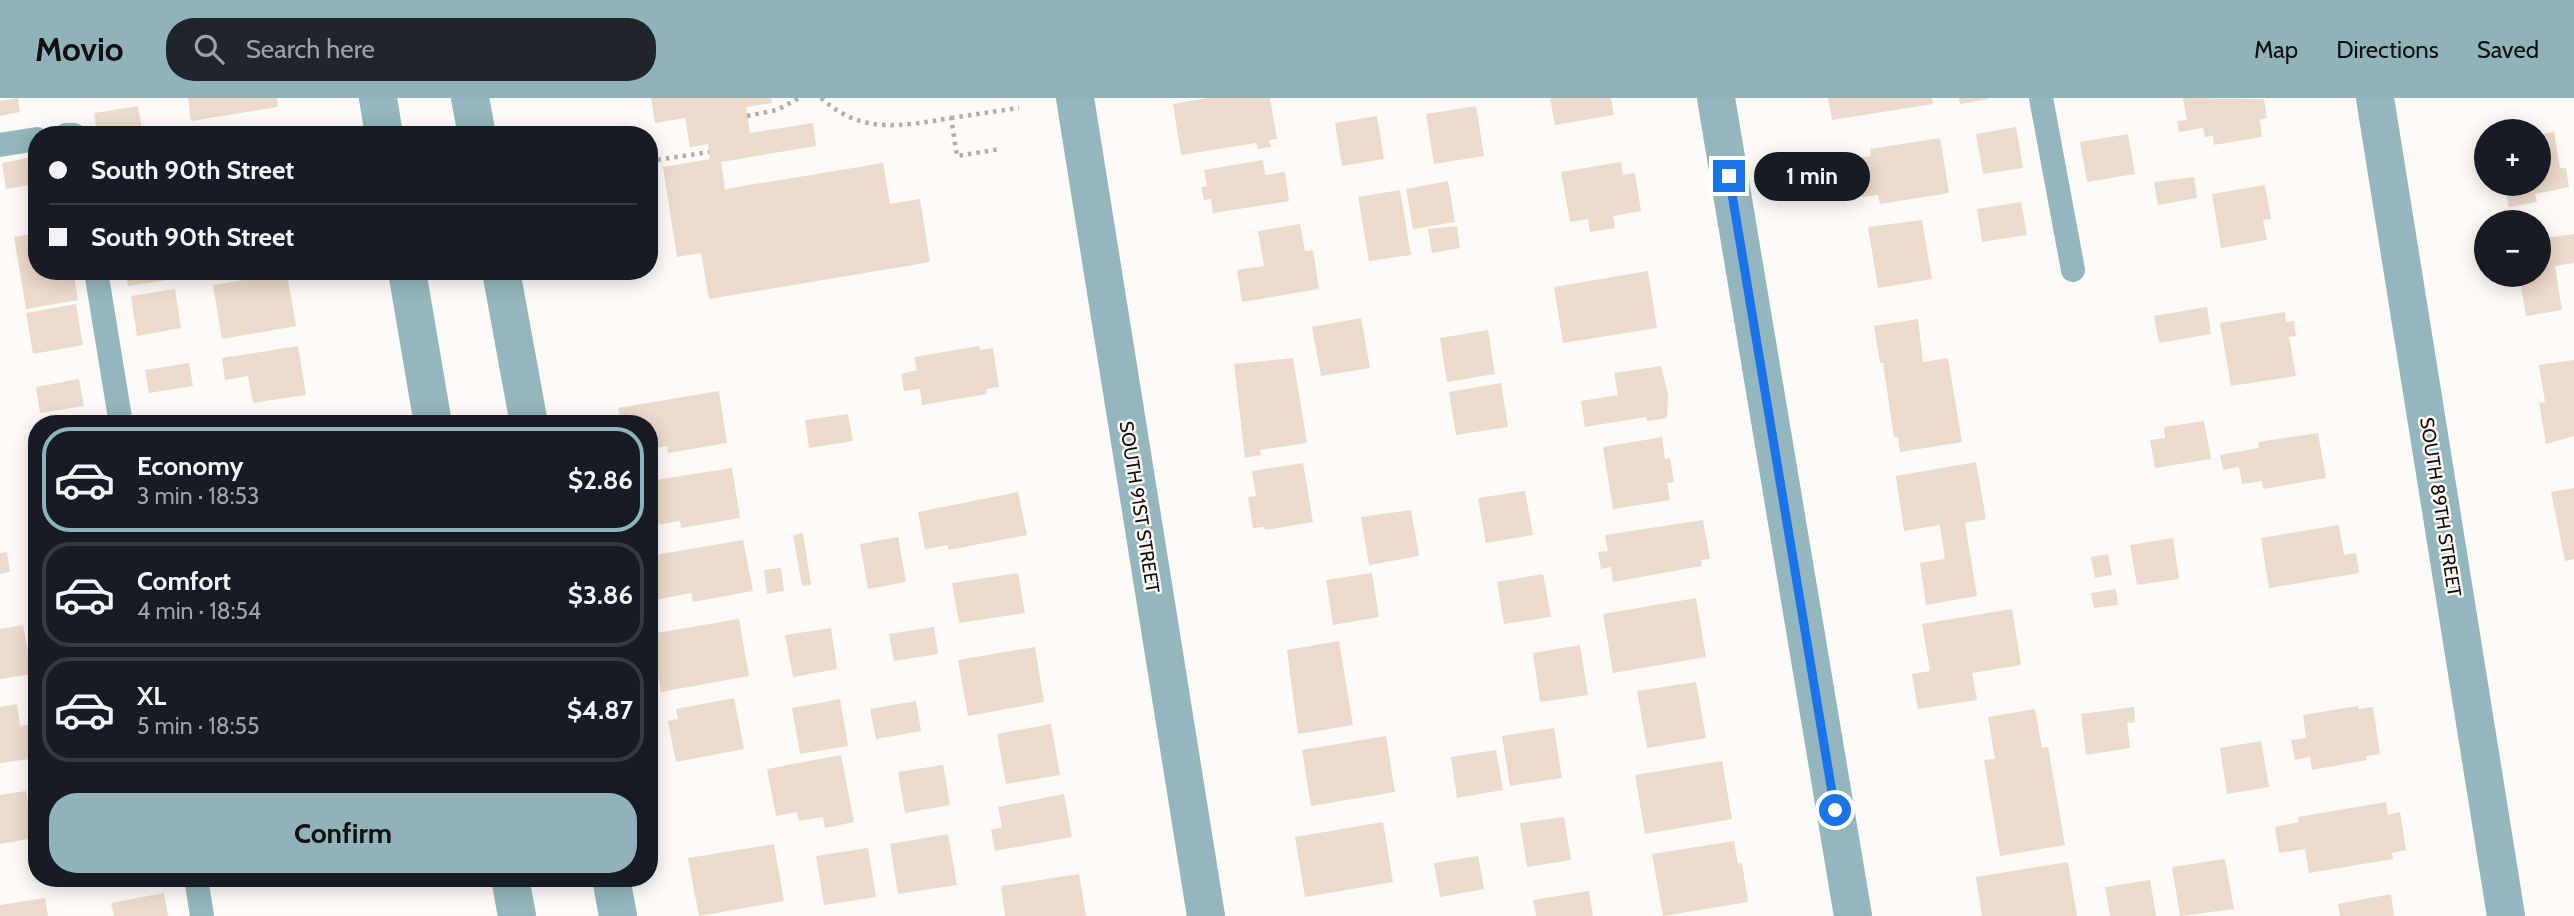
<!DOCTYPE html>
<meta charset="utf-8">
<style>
:root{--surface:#171b24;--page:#20242c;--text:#f1f3f6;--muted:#9ea1a6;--line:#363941;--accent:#8fb3b9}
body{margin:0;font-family:Cabin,sans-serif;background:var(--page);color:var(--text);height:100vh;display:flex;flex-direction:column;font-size:26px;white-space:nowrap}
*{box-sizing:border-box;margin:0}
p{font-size:23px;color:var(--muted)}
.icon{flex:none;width:38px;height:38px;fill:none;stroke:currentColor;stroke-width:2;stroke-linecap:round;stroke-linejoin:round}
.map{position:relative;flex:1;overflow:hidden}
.sheet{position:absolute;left:28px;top:317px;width:630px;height:472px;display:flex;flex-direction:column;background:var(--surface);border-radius:28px;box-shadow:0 4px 18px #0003}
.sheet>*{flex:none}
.top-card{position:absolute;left:28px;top:28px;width:630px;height:154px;border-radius:28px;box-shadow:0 4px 18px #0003;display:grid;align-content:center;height:154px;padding:0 21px;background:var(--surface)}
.tools{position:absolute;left:2474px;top:21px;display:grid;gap:14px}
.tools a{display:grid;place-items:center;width:77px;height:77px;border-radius:50%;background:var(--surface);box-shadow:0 4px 18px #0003;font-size:35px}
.end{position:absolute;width:32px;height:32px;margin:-16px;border:9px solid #1a73e8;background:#fff;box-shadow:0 0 0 4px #fff}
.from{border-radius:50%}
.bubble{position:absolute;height:49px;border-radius:24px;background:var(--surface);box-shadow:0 4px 18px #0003;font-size:23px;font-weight:700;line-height:49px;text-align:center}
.top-card b{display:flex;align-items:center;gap:24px;height:66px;font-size:26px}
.top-card b+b{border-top:2px solid var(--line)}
.top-card i{width:18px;height:18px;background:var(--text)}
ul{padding:12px 0 0;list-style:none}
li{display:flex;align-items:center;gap:21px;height:105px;margin:0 14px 10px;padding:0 7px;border:4px solid var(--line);border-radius:28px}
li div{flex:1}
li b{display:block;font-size:26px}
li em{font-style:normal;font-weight:700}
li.on{border-color:var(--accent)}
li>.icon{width:63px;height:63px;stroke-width:1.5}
.action{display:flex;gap:14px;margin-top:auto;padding:14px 21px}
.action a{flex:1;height:80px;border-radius:28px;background:var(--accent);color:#111;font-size:28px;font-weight:700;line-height:80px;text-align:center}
header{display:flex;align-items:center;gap:42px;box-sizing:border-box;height:98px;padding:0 35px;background:var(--accent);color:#111}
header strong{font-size:33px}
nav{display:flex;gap:38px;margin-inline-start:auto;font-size:24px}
.search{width:490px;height:63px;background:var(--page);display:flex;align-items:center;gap:18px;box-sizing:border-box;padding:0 24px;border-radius:28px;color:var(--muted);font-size:26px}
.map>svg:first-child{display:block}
.building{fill:#ecdbca}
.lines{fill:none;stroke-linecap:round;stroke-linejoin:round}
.path{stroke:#b1ada9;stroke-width:4.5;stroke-dasharray:3.5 5;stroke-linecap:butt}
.service{stroke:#93b7bc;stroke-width:24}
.minor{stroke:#93b7bc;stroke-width:38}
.tertiary{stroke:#93b7bc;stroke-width:38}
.route{stroke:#1a73e8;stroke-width:9}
.labels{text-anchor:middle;stroke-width:5;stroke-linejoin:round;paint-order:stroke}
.street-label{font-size:19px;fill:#130e08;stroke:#fefaf7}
</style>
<header>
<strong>Movio</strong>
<div class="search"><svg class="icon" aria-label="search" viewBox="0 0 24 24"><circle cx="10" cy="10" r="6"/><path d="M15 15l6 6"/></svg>Search here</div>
<nav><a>Map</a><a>Directions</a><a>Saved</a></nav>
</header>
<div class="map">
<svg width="2574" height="818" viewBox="0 0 2574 818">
<rect width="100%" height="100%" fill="#fefaf7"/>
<!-- building -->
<g class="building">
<polygon points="18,0 20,14 0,18 0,3"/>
<polygon points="188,0 277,0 278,9 191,23"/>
<polygon points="651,0 771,0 772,5 746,9 750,35 813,25 816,48 721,64 725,91 883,65 890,106 920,101 930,164 709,201 701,155 677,159 663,69 710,61 708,46 690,49 685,20 655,25"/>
<polygon points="1207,0 1270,0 1277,41 1269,42 1271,49 1258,51 1256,45 1181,57 1173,6"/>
<polygon points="1550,0 1611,0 1614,17 1555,27"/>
<polygon points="1828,0 1932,0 1933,6 1832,22"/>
<polygon points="1959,0 1989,0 1989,1 1960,6"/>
<polygon points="2183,0 2264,1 2267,20 2260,22 2262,39 2214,47 2213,38 2205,39 2203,30 2179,34 2177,23 2187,22"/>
<polygon points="138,8 143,37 97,37 94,15"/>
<polygon points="1476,8 1484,58 1434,66 1426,16"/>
<polygon points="1377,18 1384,61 1342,68 1335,25"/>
<polygon points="2016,29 2023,70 1983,76 1976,36"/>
<polygon points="263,30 264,37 232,37 232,35"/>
<polygon points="2554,34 2560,70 2566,70 2569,89 2535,96 2537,104 2509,109 2504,86 2539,86 2539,37"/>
<polygon points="2128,36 2135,76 2087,84 2080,44"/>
<polygon points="1940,40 1949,95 1880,106 1878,97 1862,99 1856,60 1871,58 1870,51"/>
<polygon points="37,58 37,86 6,91 2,65"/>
<polygon points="1263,62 1265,77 1285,74 1289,103 1213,115 1211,101 1204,102 1201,89 1207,88 1204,72"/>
<polygon points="1621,64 1623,77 1635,75 1641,113 1613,118 1615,130 1590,134 1588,121 1570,124 1561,74"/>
<polygon points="2194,79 2197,100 2158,107 2154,84"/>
<polygon points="1448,83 1455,124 1413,131 1406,91"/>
<polygon points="2265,87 2271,121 2263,122 2267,142 2221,150 2212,96"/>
<polygon points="1400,92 1411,157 1369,163 1358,99"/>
<polygon points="2021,104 2027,137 1982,144 1977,111"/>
<polygon points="1922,122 1932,181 1878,190 1868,129"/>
<polygon points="1300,126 1305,153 1313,152 1319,191 1242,204 1237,172 1264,168 1258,133"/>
<polygon points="1457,128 1460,150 1432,155 1428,131"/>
<polygon points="37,135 37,173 73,173 78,202 26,211 14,139"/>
<polygon points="2574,136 2574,165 2555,168 2562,212 2526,218 2519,177 2539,177 2539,141"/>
<polygon points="125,173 172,173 174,181 128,188"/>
<polygon points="1648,173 1657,230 1563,245 1554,189"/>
<polygon points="287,175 296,228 222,241 213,187"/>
<polygon points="175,191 181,230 137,238 131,198"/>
<polygon points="76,206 83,247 33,256 26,215"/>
<polygon points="2207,209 2211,236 2159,245 2154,218"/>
<polygon points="2285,214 2286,224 2294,223 2296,238 2289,239 2296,278 2231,288 2220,225"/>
<polygon points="1361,220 1370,270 1321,278 1312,229"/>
<polygon points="1918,221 1923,264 1948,260 1962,344 1900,354 1898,339 1894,339 1883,265 1880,265 1874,228"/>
<polygon points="1488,232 1495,276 1447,284 1440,240"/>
<polygon points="298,248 306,297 253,305 248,278 225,282 222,260"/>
<polygon points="979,248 980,252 993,250 999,289 986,291 987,296 922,307 920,291 904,293 901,276 917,272 914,259"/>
<polygon points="1293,260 1307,345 1260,352 1261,357 1245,360 1234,266"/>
<polygon points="2574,262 2574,338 2546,346 2539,305 2545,304 2539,267"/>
<polygon points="189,265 193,288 149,295 145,272"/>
<polygon points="1661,268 1668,296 1667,320 1647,323 1646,319 1585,329 1581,303 1618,297 1614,275"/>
<polygon points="79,281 84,308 40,315 36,289"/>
<polygon points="1501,285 1508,329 1456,337 1449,294"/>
<polygon points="719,293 727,345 668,355 667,348 649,351 649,326 621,326 618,310"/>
<polygon points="848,316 853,343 809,350 805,322"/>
<polygon points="2204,323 2211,361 2155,370 2150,342 2165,340 2164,329"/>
<polygon points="2318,335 2326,380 2263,391 2262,383 2242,386 2239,369 2223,372 2220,357 2259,350 2258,344"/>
<polygon points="1662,339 1665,361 1670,360 1674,384 1667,385 1670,402 1613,411 1603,349"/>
<polygon points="1976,364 1986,421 1965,425 1977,498 1926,507 1920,465 1945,461 1940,427 1904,433 1896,378"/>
<polygon points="1303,365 1313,424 1265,432 1264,429 1253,430 1248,399 1256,398 1252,373"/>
<polygon points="732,370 740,420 681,430 680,423 649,428 649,383"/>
<polygon points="2574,390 2574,461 2565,463 2551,394"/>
<polygon points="1525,393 1533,437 1486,445 1478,400"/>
<polygon points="1018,394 1027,437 948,452 948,447 925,451 918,414"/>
<polygon points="1411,412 1419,458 1369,467 1361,419"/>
<polygon points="1703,422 1710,461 1701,462 1702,468 1613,484 1611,469 1601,471 1598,454 1608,453 1605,437"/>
<polygon points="2339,427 2344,457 2356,455 2359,475 2269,490 2261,440"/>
<polygon points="803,435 811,487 802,488 793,437"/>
<polygon points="898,439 906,484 868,491 860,446"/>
<polygon points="2173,440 2179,481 2137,487 2130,447"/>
<polygon points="743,442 753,493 693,504 691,495 650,503 649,458"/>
<polygon points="7,454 10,474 0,476 0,455"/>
<polygon points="2108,456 2112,477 2095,480 2091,459"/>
<polygon points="781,470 784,493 767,496 764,472"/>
<polygon points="1018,475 1025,515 959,525 952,485"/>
<polygon points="1372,475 1379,519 1333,527 1326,482"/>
<polygon points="1543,476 1551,519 1504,526 1497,484"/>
<polygon points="2116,491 2118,507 2094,510 2091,495"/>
<polygon points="1696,500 1706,559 1613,575 1603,516"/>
<polygon points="2012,511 2021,567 1972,575 1977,602 1918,611 1912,576 1930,573 1922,526"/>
<polygon points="739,521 749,578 661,594 650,536"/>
<polygon points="23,527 32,576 0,581 0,531"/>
<polygon points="934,529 938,556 894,563 889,536"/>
<polygon points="831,530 837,571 793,579 785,537"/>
<polygon points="1339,543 1353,627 1298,636 1287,552"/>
<polygon points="1580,547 1588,597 1540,604 1533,555"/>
<polygon points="1035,549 1044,604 968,618 958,562"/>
<polygon points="1696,584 1706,640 1647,650 1637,593"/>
<polygon points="734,600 744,651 676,664 668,623 678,621 676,611"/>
<polygon points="840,601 848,648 800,656 792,610"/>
<polygon points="916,603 921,633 876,641 870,611"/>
<polygon points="17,606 20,628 37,625 37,660 0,665 0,609"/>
<polygon points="2358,608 2359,611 2373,609 2380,656 2366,658 2367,662 2312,672 2310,659 2295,662 2291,642 2306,640 2303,617"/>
<polygon points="2134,609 2135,624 2127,625 2130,650 2086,657 2081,616"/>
<polygon points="2035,611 2042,650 2048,649 2065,747 2000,758 1984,662 1995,661 1988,619"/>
<polygon points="1051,626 1060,677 1006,686 997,636"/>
<polygon points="1554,630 1562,680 1510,688 1502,638"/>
<polygon points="1386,638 1395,694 1311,708 1302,652"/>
<polygon points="2261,643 2269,689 2227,696 2220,650"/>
<polygon points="1496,652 1503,692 1457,700 1451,659"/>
<polygon points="841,657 854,724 825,730 823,719 799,723 797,714 776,718 767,671"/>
<polygon points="1722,663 1732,721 1645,736 1635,677"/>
<polygon points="943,667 950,707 905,715 898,674"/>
<polygon points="26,693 34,740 0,746 0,697"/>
<polygon points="1064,696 1072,739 995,753 991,732 1002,729 998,709"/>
<polygon points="2386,704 2388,717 2400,714 2406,752 2392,755 2393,761 2309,775 2305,751 2279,755 2275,729 2299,724 2298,719"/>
<polygon points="1564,719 1571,762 1527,769 1520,725"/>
<polygon points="1383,724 1393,784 1305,799 1295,739"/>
<polygon points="948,736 957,787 898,796 890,746"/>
<polygon points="1734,743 1738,766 1742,765 1748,804 1663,818 1652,756"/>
<polygon points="774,746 784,803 699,818 688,760"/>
<polygon points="868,750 876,799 824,807 816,758"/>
<polygon points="1478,758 1484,791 1440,799 1434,765"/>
<polygon points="2225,761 2234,811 2180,818 2172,769"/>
<polygon points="2068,764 2077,818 1982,818 1976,779"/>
<polygon points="1079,776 1086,818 1005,818 1001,788"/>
<polygon points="2150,782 2156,818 2110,818 2105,789"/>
<polygon points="1589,793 1593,818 1536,818 1533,802"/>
<polygon points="164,795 168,818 114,818 111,805"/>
<polygon points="2391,796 2394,818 2340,818 2338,806"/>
<polygon points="45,800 48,818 0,818 0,807"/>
</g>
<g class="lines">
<!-- path -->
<g class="path">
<path d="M821,0c41,37 80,28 130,20l6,38 43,-7"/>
<polyline points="747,18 777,12 799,0"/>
<polyline points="951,20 1019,10"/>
<polyline points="649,63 709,54"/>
</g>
<!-- service -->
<g class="service">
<polyline points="2041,0 2073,172"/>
<polyline points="66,37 74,37"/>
<polyline points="0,47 37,41"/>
<polyline points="96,173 121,326"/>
<polyline points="196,780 202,818"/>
</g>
<!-- minor -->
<g class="minor">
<polyline points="1075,0 1206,818"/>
<polyline points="1716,0 1853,818"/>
<polyline points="2375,0 2506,818"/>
</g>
<!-- tertiary -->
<g class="tertiary">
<polyline points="378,0 384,37"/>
<polyline points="470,0 477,37"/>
<polyline points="407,173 433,326"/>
<polyline points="501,173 529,326"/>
<polyline points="510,780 517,818"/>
<polyline points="611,780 618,818"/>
</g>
</g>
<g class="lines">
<!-- route -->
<polyline class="route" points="1729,78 1835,712"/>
</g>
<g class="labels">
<!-- street labels -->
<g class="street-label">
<text transform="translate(1140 409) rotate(81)" y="7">SOUTH 91ST STREET</text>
<text transform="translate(2441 409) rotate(81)" y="7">SOUTH 89TH STREET</text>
</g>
</g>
</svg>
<div class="tools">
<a>+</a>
<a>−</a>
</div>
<i class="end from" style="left:1835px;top:712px"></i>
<i class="end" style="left:1729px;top:78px"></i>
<div class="bubble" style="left:1754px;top:54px;width:116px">1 min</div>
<div class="top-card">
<b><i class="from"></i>South 90th Street</b>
<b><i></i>South 90th Street</b>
</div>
<section class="sheet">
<ul>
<li class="on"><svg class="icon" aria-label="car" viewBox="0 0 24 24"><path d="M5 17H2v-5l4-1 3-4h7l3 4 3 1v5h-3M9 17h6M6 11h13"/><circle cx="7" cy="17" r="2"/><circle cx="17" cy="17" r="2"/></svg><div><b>Economy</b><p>3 min · 18:53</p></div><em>$2.86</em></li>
<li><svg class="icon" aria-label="car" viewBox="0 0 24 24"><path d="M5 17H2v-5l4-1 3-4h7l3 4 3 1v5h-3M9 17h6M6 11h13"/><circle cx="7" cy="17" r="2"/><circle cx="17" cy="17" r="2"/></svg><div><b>Comfort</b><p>4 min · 18:54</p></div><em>$3.86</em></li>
<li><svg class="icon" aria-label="car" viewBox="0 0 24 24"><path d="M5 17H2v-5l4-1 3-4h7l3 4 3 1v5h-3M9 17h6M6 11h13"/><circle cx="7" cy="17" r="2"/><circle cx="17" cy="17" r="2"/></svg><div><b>XL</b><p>5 min · 18:55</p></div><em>$4.87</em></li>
</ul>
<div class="action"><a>Confirm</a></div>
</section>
</div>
